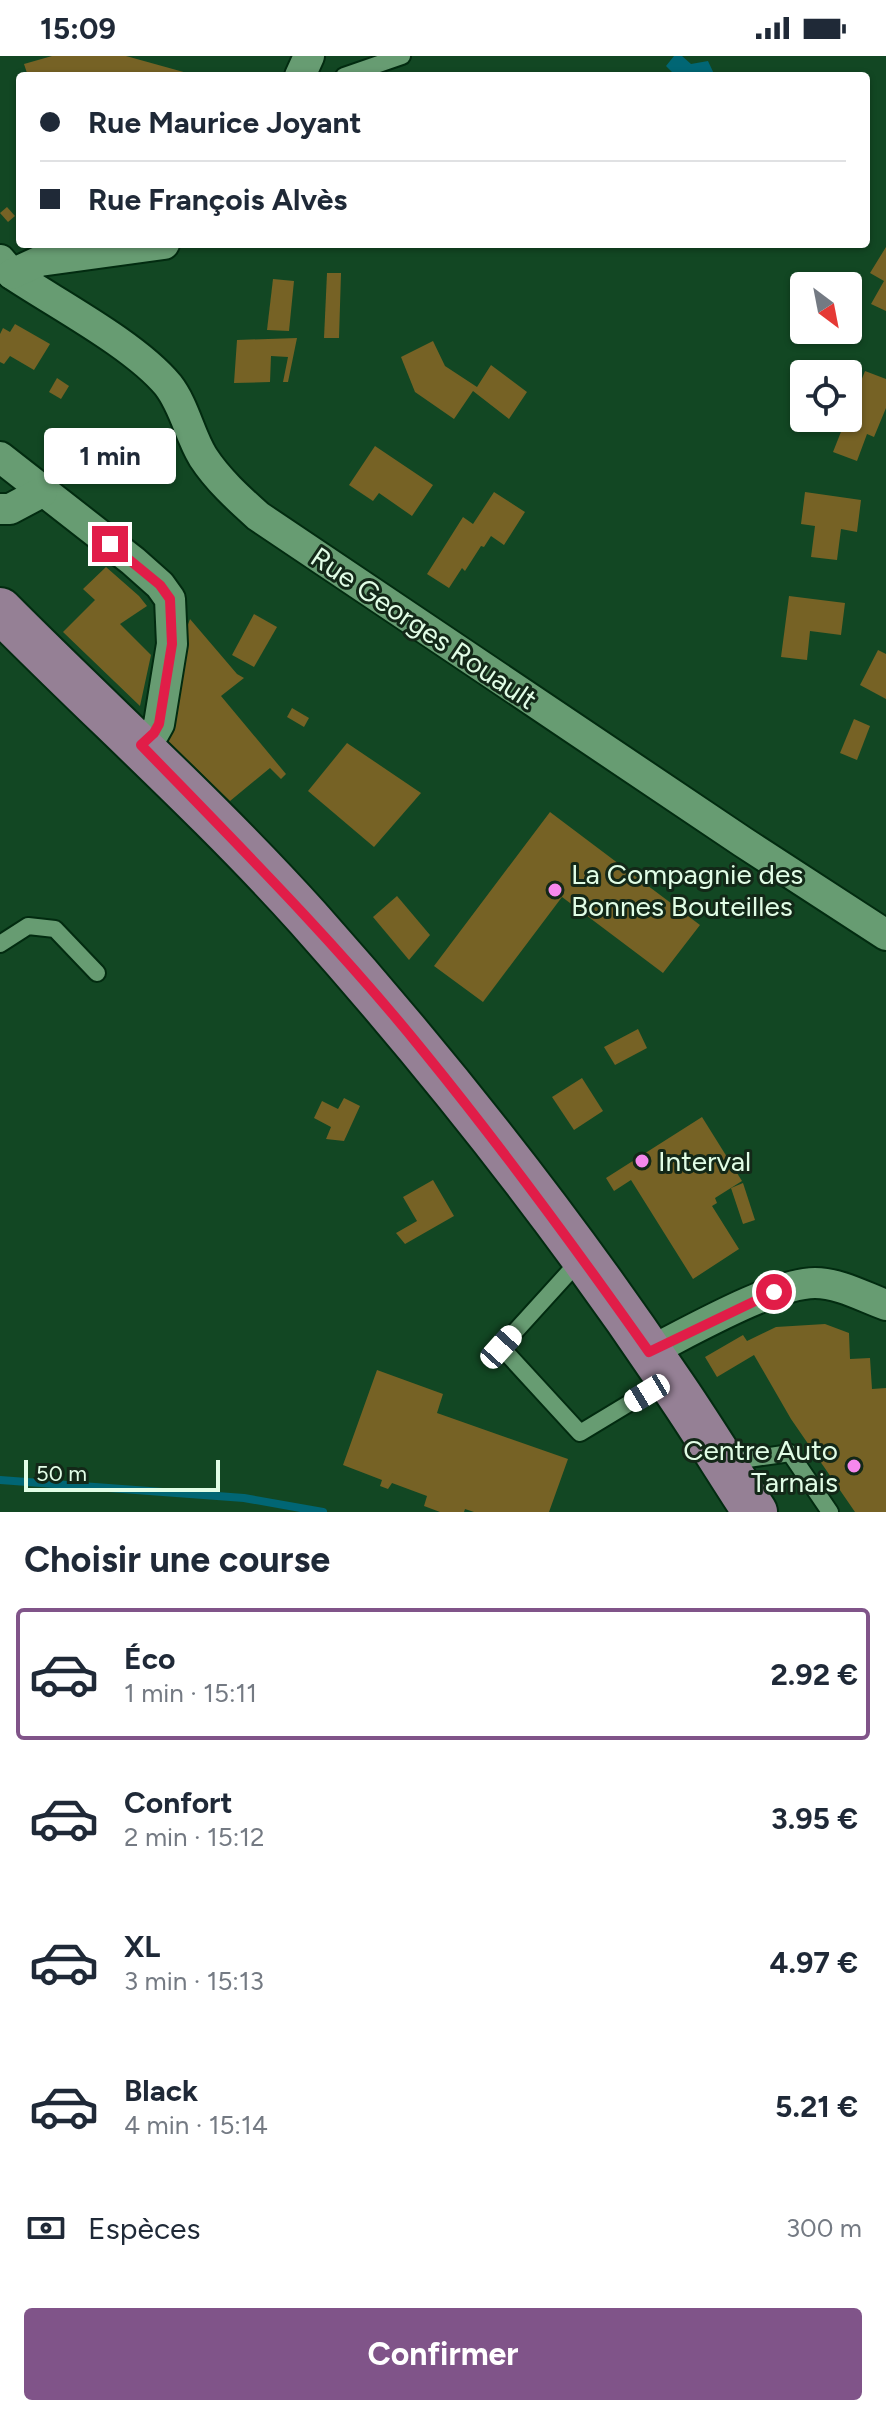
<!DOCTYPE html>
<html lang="fr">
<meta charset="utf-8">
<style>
:root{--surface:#fff;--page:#f2f2f3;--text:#1f2937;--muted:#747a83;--line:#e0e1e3;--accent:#805489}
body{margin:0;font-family:Figtree,sans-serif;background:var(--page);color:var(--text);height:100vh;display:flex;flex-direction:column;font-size:30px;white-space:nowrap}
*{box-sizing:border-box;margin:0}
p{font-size:26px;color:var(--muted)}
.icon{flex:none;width:44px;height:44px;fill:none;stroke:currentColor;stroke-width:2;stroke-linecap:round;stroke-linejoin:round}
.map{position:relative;height:1456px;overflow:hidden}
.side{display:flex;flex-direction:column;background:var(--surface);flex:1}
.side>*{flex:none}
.banner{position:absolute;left:16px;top:16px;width:854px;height:176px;border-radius:8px;box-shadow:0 2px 6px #0004;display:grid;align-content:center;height:176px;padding:0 24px;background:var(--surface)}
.needle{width:52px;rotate:148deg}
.tools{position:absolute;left:790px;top:216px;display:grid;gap:16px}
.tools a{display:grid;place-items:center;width:72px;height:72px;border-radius:8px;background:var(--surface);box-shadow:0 2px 6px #0004;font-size:40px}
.scale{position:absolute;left:24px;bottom:20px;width:196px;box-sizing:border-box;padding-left:8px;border:4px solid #e1fde6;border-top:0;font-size:22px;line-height:28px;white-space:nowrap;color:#e1fde6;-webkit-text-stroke:6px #132818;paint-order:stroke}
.end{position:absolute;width:36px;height:36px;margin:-18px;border:10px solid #e11d48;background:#fff;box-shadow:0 0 0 4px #fff}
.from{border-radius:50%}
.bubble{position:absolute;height:56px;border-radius:8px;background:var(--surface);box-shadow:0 2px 6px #0004;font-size:26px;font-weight:700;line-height:56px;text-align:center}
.car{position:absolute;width:24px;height:48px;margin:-24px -12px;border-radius:10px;box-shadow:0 0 6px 2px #0007;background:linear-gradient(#fff 24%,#345 0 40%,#fff 0 76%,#345 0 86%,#fff 0)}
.banner b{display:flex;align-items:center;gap:28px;height:76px;font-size:30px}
.banner b+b{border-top:2px solid var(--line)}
.banner i{width:20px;height:20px;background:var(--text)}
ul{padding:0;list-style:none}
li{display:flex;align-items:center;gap:24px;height:132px;margin:0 16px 12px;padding:0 8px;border:4px solid transparent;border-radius:8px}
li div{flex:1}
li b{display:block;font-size:30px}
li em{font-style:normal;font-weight:700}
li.on{border-color:var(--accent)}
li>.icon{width:72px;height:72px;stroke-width:1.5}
h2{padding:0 24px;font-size:36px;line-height:96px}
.pay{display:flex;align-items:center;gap:20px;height:88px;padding:0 24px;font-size:30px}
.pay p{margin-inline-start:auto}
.primary-button{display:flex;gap:16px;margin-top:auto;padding:16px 24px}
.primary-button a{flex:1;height:92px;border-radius:8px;background:var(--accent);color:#fff;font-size:32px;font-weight:700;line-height:92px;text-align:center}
.status{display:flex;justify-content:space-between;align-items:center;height:56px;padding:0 40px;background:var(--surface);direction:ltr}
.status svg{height:22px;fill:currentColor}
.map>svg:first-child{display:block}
.water{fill:#016674}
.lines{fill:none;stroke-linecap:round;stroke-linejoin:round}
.stream{stroke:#016674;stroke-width:8}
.building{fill:#766225}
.lane-casing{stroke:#022b10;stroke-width:20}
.street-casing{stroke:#022b10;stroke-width:34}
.primary-casing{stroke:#022b10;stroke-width:48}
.lane{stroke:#679c72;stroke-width:16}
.street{stroke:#679c72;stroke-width:30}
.primary{stroke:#958095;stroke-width:44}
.route{stroke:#e11d48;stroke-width:10}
.poi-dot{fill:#f688ed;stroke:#132818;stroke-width:3}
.labels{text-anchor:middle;stroke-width:6;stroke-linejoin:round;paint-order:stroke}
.street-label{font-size:28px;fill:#e1fde6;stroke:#132818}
.poi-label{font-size:28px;fill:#e1fde6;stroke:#132818;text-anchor:start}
</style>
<div class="status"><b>15:09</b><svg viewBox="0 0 49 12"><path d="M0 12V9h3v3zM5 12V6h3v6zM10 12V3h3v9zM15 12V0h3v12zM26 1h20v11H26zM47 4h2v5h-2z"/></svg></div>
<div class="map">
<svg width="886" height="1456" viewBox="0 0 886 1456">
<rect width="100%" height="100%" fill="#124723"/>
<!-- water -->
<polygon class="water" points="674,0 682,0 691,8 708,5 715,20 676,20 666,10"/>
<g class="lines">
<!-- stream -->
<polyline class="stream" points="0,1424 244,1442 323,1456"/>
</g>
<!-- building -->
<g class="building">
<polygon points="52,0 126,0 198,20 28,20 24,8"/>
<polygon points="7,151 15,160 8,166 0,157"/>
<polygon points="886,191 886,255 871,248 884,225 870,217"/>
<polygon points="327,217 341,217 339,282 324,282"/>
<polygon points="273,223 294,225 289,275 267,274"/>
<polygon points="15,268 50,288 34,314 10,300 4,308 0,306 0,278 3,272 10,276"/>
<polygon points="297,282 288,326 283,326 288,301 271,300 270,326 234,327 237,284"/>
<polygon points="433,285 445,310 477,331 491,309 527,336 509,363 473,335 454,363 415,336 401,301"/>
<polygon points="865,315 886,323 886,352 874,381 867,378 857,405 833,396"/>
<polygon points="57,322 69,330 61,343 49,336"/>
<polygon points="375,390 433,429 412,460 379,437 373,445 349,429"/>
<polygon points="494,436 525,456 504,489 491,480 484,491 481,490 465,515 462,512 449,532 427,518 463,461 473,468"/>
<polygon points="805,436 861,444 857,476 841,473 837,504 811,501 815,470 801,468"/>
<polygon points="106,511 139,540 147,550 120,568 151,599 140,650 63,576 95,544 83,533"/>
<polygon points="789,540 845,547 841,579 810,575 807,604 781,601"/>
<polygon points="254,558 277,571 254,611 232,599"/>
<polygon points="190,563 237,618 244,622 221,640 286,718 281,723 270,712 230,745 167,684 180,591"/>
<polygon points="878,594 886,598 886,643 860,629"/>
<polygon points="292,652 309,662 304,671 287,661"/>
<polygon points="854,663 870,670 857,704 840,697"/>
<polygon points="347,687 421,737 374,791 308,735"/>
<polygon points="550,756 700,869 663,917 562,841 483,946 434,910"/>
<polygon points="397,840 430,879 409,904 373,861"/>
<polygon points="638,973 647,992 615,1009 604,991"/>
<polygon points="582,1022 603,1055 574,1074 552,1041"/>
<polygon points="344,1042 360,1050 344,1085 326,1083 331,1071 314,1062 322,1045 338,1053"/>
<polygon points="702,1061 742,1125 715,1142 717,1147 712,1150 739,1193 693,1223 631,1124 614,1135 606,1122"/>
<polygon points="433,1124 454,1160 405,1188 396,1177 417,1165 403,1141"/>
<polygon points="743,1127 755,1164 743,1168 731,1132"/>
<polygon points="825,1268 849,1277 850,1303 870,1302 872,1333 886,1332 886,1456 855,1456 791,1363 754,1299 717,1321 705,1301 743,1279 747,1285 776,1271"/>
<polygon points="377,1314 443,1338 437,1357 568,1403 549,1456 474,1456 465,1453 464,1456 440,1456 424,1450 427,1440 392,1427 388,1433 380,1430 382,1424 343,1409"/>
</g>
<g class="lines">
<defs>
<g id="lane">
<polyline points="344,20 402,0"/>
<polyline points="0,888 28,870 55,873 97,917"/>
<polyline points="581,1203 501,1291 580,1377 666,1325"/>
<polyline points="728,1406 790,1397 830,1456"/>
</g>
<g id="street">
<polyline points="300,20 309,0"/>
<path d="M0,204l12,14c45,30 123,71 156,111 17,22 21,49 35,72 15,23 35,41 55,59l485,326 143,93"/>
<polyline points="12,218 40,205 164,188"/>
<polyline points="0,401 133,505 160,529 170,543 172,588 159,668 154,677 141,689"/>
<polyline points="0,453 10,453 42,436"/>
<path d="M649,1296c40,-20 125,-69 166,-69 24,0 49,14 71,22"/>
</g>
<path id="primary" d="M0,554c102,103 211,200 308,308 130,146 252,300 361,462 30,43 57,88 86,132"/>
</defs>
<!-- lane casing -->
<use href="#lane" class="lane-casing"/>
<!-- street casing -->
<use href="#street" class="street-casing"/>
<!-- primary casing -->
<use href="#primary" class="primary-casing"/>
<!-- lane -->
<use href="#lane" class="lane"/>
<!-- street -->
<use href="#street" class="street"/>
<!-- primary -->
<use href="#primary" class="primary"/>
</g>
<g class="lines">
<!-- route -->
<path class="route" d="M110,488l50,41 10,14 2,45 -13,80 -5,9 -13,12c97,100 196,199 283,307 79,97 153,198 225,300l125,-60"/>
</g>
<!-- markers -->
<g class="poi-dot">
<circle cx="555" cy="834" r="8"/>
<circle cx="642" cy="1105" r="8"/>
<circle cx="854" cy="1410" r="8"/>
</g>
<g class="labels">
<!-- street labels -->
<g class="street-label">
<text transform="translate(424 572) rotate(34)" y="10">Rue Georges Rouault</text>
</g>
<!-- poi labels -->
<g class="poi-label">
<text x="571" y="828">La Compagnie des<tspan x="571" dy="32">Bonnes Bouteilles</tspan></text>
<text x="658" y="1115">Interval</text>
<text x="838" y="1404" text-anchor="end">Centre Auto<tspan x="838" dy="32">Tarnais</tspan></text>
</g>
</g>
</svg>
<div class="tools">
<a><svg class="needle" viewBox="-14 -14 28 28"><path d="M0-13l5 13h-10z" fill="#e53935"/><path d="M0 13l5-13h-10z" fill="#747a83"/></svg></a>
<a><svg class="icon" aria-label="locate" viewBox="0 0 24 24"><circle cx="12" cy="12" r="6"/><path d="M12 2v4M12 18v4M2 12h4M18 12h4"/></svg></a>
</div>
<div class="scale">50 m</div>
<i class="end from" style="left:774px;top:1236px"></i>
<i class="end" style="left:110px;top:488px"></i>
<div class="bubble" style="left:44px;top:372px;width:132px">1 min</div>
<i class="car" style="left:501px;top:1291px;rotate:42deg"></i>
<i class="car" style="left:647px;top:1337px;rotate:239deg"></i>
<div class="banner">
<b><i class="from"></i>Rue Maurice Joyant</b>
<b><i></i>Rue François Alvès</b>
</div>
</div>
<section class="side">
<h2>Choisir une course</h2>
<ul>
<li class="on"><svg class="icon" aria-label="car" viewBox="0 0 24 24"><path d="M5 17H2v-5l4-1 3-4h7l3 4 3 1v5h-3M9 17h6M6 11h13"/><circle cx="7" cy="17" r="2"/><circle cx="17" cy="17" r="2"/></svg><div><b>Éco</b><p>1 min · 15:11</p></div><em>2.92 €</em></li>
<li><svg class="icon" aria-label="car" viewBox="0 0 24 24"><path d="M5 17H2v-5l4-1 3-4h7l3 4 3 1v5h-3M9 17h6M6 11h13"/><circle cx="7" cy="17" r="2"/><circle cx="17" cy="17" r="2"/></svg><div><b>Confort</b><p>2 min · 15:12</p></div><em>3.95 €</em></li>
<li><svg class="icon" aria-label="car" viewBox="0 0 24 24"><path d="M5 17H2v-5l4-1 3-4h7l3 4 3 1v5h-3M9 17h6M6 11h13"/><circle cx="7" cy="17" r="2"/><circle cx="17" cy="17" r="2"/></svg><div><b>XL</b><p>3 min · 15:13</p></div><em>4.97 €</em></li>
<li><svg class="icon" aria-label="car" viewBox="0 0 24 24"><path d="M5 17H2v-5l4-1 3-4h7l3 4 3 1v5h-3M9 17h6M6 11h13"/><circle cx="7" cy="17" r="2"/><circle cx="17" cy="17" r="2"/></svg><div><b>Black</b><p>4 min · 15:14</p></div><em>5.21 €</em></li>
</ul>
<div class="pay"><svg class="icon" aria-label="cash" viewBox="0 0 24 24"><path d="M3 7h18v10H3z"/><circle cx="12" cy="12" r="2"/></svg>Espèces<p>300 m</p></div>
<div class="primary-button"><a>Confirmer</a></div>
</section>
